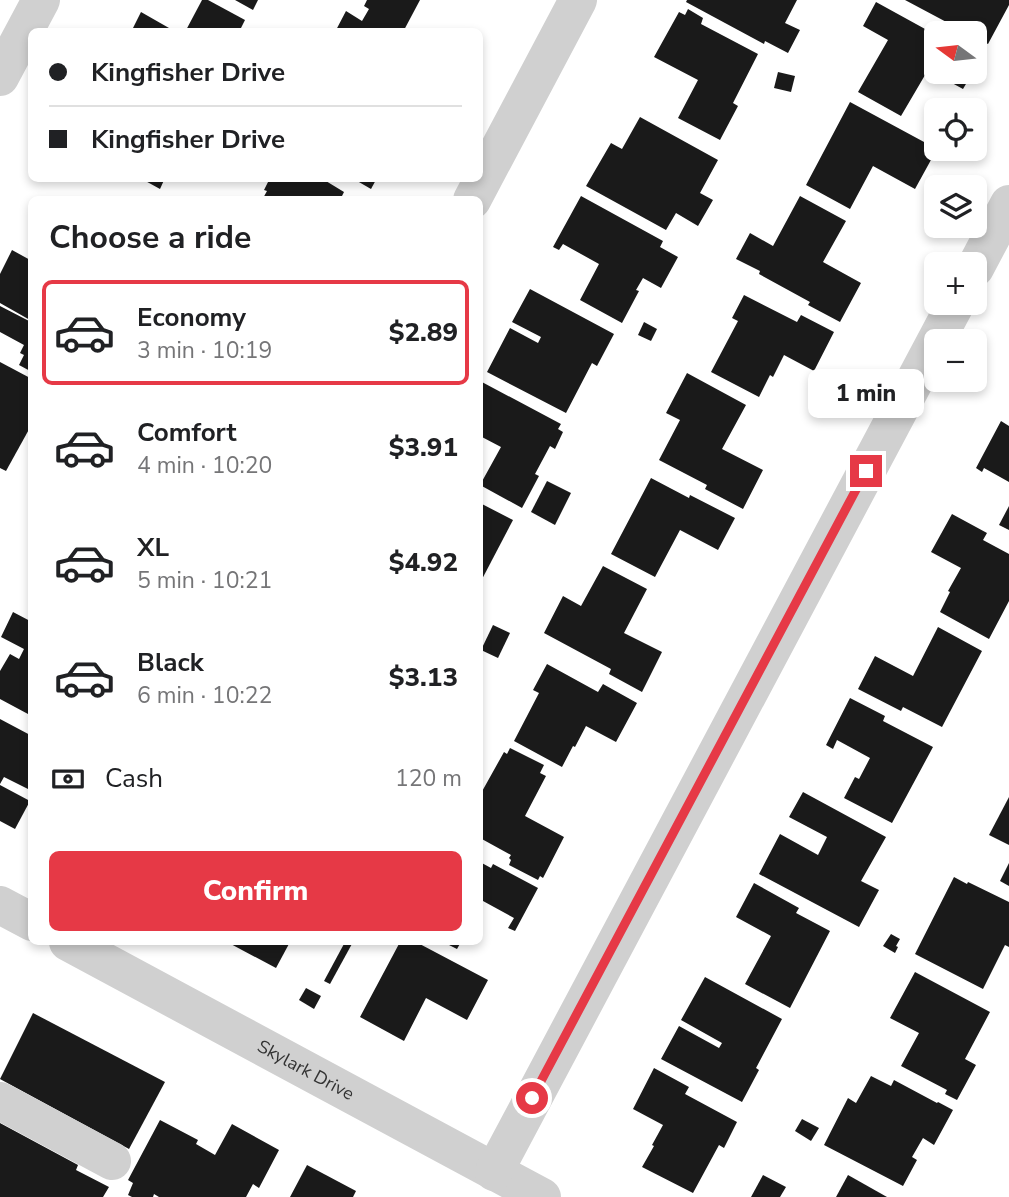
<!DOCTYPE html>
<meta charset="utf-8">
<style>
:root{--surface:#fff;--page:#f2f2f2;--text:#202124;--muted:#757577;--line:#e0e0e0;--accent:#e63946}
body{margin:0;font-family:"Nunito Sans",sans-serif;background:var(--page);color:var(--text);height:100vh;display:flex;flex-direction:column;font-size:26px;white-space:nowrap}
*{box-sizing:border-box;margin:0}
p{font-size:23px;color:var(--muted)}
.icon{flex:none;width:38px;height:38px;fill:none;stroke:currentColor;stroke-width:2;stroke-linecap:round;stroke-linejoin:round}
.map{position:relative;flex:1;overflow:hidden}
.drawer{position:absolute;left:28px;top:196px;width:455px;height:749px;display:flex;flex-direction:column;background:var(--surface);border-radius:10px;box-shadow:0 4px 10px #0003}
.drawer>*{flex:none}
.top-card{position:absolute;left:28px;top:28px;width:455px;height:154px;border-radius:10px;box-shadow:0 4px 10px #0003;display:grid;align-content:center;height:154px;padding:0 21px;background:var(--surface)}
.needle{width:46px;rotate:285deg}
.fabs{position:absolute;left:924px;top:21px;display:grid;gap:14px}
.fabs a{display:grid;place-items:center;width:63px;height:63px;border-radius:10px;background:var(--surface);box-shadow:0 4px 10px #0003;font-size:35px}
.end{position:absolute;width:32px;height:32px;margin:-16px;border:9px solid #e63946;background:#fff;box-shadow:0 0 0 4px #fff}
.from{border-radius:50%}
.bubble{position:absolute;height:49px;border-radius:10px;background:var(--surface);box-shadow:0 4px 10px #0003;font-size:23px;font-weight:800;line-height:49px;text-align:center}
.top-card b{display:flex;align-items:center;gap:24px;height:66px;font-size:26px}
.top-card b+b{border-top:2px solid var(--line)}
.top-card i{width:18px;height:18px;background:var(--text)}
ul{padding:0;list-style:none}
li{display:flex;align-items:center;gap:21px;height:105px;margin:0 14px 10px;padding:0 7px;border:4px solid transparent;border-radius:10px}
li div{flex:1}
li b{display:block;font-size:26px}
li em{font-style:normal;font-weight:800}
li.selected{border-color:var(--accent)}
li>.icon{width:63px;height:63px;stroke-width:1.5}
h2{padding:0 21px;font-size:32px;line-height:84px}
.pay{display:flex;align-items:center;gap:18px;height:77px;padding:0 21px;font-size:26px}
.pay p{margin-inline-start:auto}
.action{display:flex;gap:14px;margin-top:auto;padding:14px 21px}
.action a{flex:1;height:80px;border-radius:10px;background:var(--accent);color:#fff;font-size:28px;font-weight:800;line-height:80px;text-align:center}
.map>svg:first-child{display:block}
.building{fill:#1a1a1a}
.lines{fill:none;stroke-linecap:round;stroke-linejoin:round}
.minor{stroke:#d0d0d0;stroke-width:38}
.route{stroke:#e63946;stroke-width:9}
.labels{text-anchor:middle;stroke-width:7;stroke-linejoin:round;paint-order:stroke}
.street-label{font-size:18px;fill:#333;stroke:#fff}
</style>
<div class="map">
<svg width="1009" height="1197" viewBox="0 0 1009 1197">
<rect width="100%" height="100%" fill="#fff"/>
<!-- building -->
<g class="building">
<polygon points="202,0 208,0 245,20 239,32 185,32"/>
<polygon points="235,0 258,0 253,10"/>
<polygon points="367,0 420,0 403,32 335,32 346,11 362,21 369,9 364,6"/>
<polygon points="687,0 797,0 785,23 800,30 788,53 765,41 764,44 686,2"/>
<polygon points="905,0 1009,0 1009,5 988,44 975,37 975,33 967,33"/>
<polygon points="876,2 936,35 936,72 973,72 963,89 928,70 901,116 858,92 888,40 863,26"/>
<polygon points="688,9 703,18 701,24 758,54 733,103 738,106 720,140 678,118 698,80 654,57 679,12 685,15"/>
<polygon points="141,12 176,32 131,32"/>
<polygon points="975,50 982,54 975,68"/>
<polygon points="778,72 795,76 791,92 774,88"/>
<polygon points="850,102 937,149 915,189 873,166 850,209 806,185"/>
<polygon points="640,117 718,160 700,193 713,200 698,226 676,213 666,230 586,186 611,143 622,149"/>
<polygon points="140,178 165,178 160,189"/>
<polygon points="270,178 321,178 344,192 340,200 262,200 267,191 264,190"/>
<polygon points="352,178 377,178 371,189"/>
<polygon points="581,196 663,241 660,247 678,257 661,288 643,278 636,290 639,291 622,323 580,300 599,264 563,244 559,250 553,247"/>
<polygon points="800,196 846,221 823,262 861,283 840,322 808,305 810,302 759,274 760,271 736,259 750,233 773,246"/>
<polygon points="12,250 32,261 32,372 19,365 24,355 20,353 24,345 0,332 0,306 29,321 30,320 0,303 0,274"/>
<polygon points="530,289 614,334 597,366 592,363 566,413 487,372 510,328 538,343 541,337 512,322"/>
<polygon points="744,295 797,322 801,315 834,332 814,371 784,355 773,377 770,375 759,397 711,372 738,321 732,318"/>
<polygon points="644,322 657,329 651,341 638,335"/>
<polygon points="0,362 32,379 32,424 6,471 0,468"/>
<polygon points="687,373 746,405 722,449 763,470 743,509 705,489 707,485 659,460 680,420 666,413"/>
<polygon points="480,381 561,424 558,429 563,432 555,449 550,446 535,474 539,476 522,508 480,485 501,447 480,436"/>
<polygon points="1001,421 1009,426 1009,482 984,468 982,472 976,468"/>
<polygon points="651,478 689,498 690,495 735,518 718,550 680,530 655,577 611,554"/>
<polygon points="547,481 571,493 555,525 531,512"/>
<polygon points="480,503 513,520 480,583"/>
<polygon points="1009,506 1009,530 999,525"/>
<polygon points="952,514 987,533 983,540 1009,554 1009,601 989,639 940,612 950,592 948,591 961,568 931,552"/>
<polygon points="603,566 647,589 624,633 662,652 642,692 609,674 611,669 544,633 563,596 581,606"/>
<polygon points="13,612 32,622 32,708 28,714 0,699 0,671 10,654 19,659 24,649 1,637"/>
<polygon points="493,625 510,633 498,658 481,650"/>
<polygon points="938,627 982,651 942,727 903,707 901,711 858,689 875,656 913,676"/>
<polygon points="547,664 598,692 603,684 637,703 616,742 586,726 575,747 573,746 562,767 514,741 539,693 533,690"/>
<polygon points="850,698 885,716 883,721 933,747 892,823 844,798 855,777 859,779 870,758 837,740 833,749 826,745"/>
<polygon points="0,719 32,736 32,791 4,777 0,784"/>
<polygon points="510,748 544,765 540,773 546,776 525,816 564,837 543,878 540,876 538,880 509,865 511,860 509,858 511,855 480,838 480,795 504,752 507,754"/>
<polygon points="0,785 30,801 15,829 0,821"/>
<polygon points="803,792 886,837 861,881 879,890 859,927 759,874 780,834 818,855 827,837 789,817"/>
<polygon points="1009,797 1009,845 989,835"/>
<polygon points="480,862 491,868 493,864 538,888 515,931 508,928 514,918 483,901 480,907"/>
<polygon points="1009,863 1009,886 1000,881"/>
<polygon points="954,877 967,884 968,882 1009,902 1009,947 1005,945 983,989 915,954"/>
<polygon points="754,883 799,908 796,913 830,931 790,1008 745,984 771,936 736,917"/>
<polygon points="891,934 900,939 896,946 898,947 895,953 883,946"/>
<polygon points="227,942 290,942 276,968"/>
<polygon points="345,942 353,942 330,984 324,981"/>
<polygon points="400,942 416,942 488,980 467,1020 426,998 404,1041 360,1017"/>
<polygon points="443,942 461,942 457,949"/>
<polygon points="915,972 990,1012 965,1059 976,1065 957,1100 945,1094 947,1090 901,1066 919,1033 890,1018"/>
<polygon points="705,977 782,1019 756,1068 759,1070 742,1102 661,1059 679,1026 719,1048 722,1043 681,1020"/>
<polygon points="306,988 321,996 314,1009 299,1000"/>
<polygon points="33,1013 165,1082 129,1149 0,1079"/>
<polygon points="654,1068 689,1087 685,1094 737,1122 724,1148 719,1145 693,1193 642,1167 654,1146 652,1145 663,1125 633,1109"/>
<polygon points="871,1076 891,1086 894,1080 937,1103 938,1102 953,1110 934,1145 923,1138 912,1157 917,1160 903,1186 824,1145 848,1098 856,1103"/>
<polygon points="802,1119 819,1128 811,1141 795,1131"/>
<polygon points="160,1120 198,1140 196,1144 215,1155 232,1124 279,1150 259,1188 253,1184 246,1197 159,1197 154,1194 153,1197 132,1197 128,1195 133,1183 128,1180"/>
<polygon points="0,1123 78,1165 76,1170 109,1187 103,1197 0,1197"/>
<polygon points="307,1165 356,1191 353,1197 290,1197"/>
<polygon points="763,1175 786,1187 780,1197 751,1197"/>
<polygon points="848,1175 887,1197 836,1197"/>
</g>
<g class="lines">
<!-- minor -->
<g class="minor">
<polyline points="0,77 41,0"/>
<polyline points="472,200 578,0"/>
<polyline points="975,268 1009,204"/>
<polyline points="0,905 32,922"/>
<path id="s1" d="M68,942l474,255"/>
<polyline points="0,1101 112,1161"/>
<polyline points="494,1172 956,303"/>
</g>
</g>
<g class="lines">
<!-- route -->
<polyline class="route" points="532,1098 866,471"/>
</g>
<g class="labels">
<!-- street labels -->
<g class="street-label">
<text dy="6" stroke="none"><textPath href="#s1" startOffset="270">Skylark Drive</textPath></text>
</g>
</g>
</svg>
<div class="fabs">
<a><svg class="needle" viewBox="-14 -14 28 28"><path d="M0-13l5 13h-10z" fill="#e53935"/><path d="M0 13l5-13h-10z" fill="#757577"/></svg></a>
<a><svg class="icon" aria-label="locate" viewBox="0 0 24 24"><circle cx="12" cy="12" r="6"/><path d="M12 2v4M12 18v4M2 12h4M18 12h4"/></svg></a>
<a><svg class="icon" aria-label="layers" viewBox="0 0 24 24"><path d="M12 4l9 5-9 5-9-5zM3 14l9 5 9-5"/></svg></a>
<a>+</a>
<a>−</a>
</div>
<i class="end from" style="left:532px;top:1098px"></i>
<i class="end" style="left:866px;top:471px"></i>
<div class="bubble" style="left:808px;top:369px;width:116px">1 min</div>
<div class="top-card">
<b><i class="from"></i>Kingfisher Drive</b>
<b><i></i>Kingfisher Drive</b>
</div>
<section class="drawer">
<h2>Choose a ride</h2>
<ul>
<li class="selected"><svg class="icon" aria-label="car" viewBox="0 0 24 24"><path d="M5 17H2v-5l4-1 3-4h7l3 4 3 1v5h-3M9 17h6M6 11h13"/><circle cx="7" cy="17" r="2"/><circle cx="17" cy="17" r="2"/></svg><div><b>Economy</b><p>3 min · 10:19</p></div><em>$2.89</em></li>
<li><svg class="icon" aria-label="car" viewBox="0 0 24 24"><path d="M5 17H2v-5l4-1 3-4h7l3 4 3 1v5h-3M9 17h6M6 11h13"/><circle cx="7" cy="17" r="2"/><circle cx="17" cy="17" r="2"/></svg><div><b>Comfort</b><p>4 min · 10:20</p></div><em>$3.91</em></li>
<li><svg class="icon" aria-label="car" viewBox="0 0 24 24"><path d="M5 17H2v-5l4-1 3-4h7l3 4 3 1v5h-3M9 17h6M6 11h13"/><circle cx="7" cy="17" r="2"/><circle cx="17" cy="17" r="2"/></svg><div><b>XL</b><p>5 min · 10:21</p></div><em>$4.92</em></li>
<li><svg class="icon" aria-label="car" viewBox="0 0 24 24"><path d="M5 17H2v-5l4-1 3-4h7l3 4 3 1v5h-3M9 17h6M6 11h13"/><circle cx="7" cy="17" r="2"/><circle cx="17" cy="17" r="2"/></svg><div><b>Black</b><p>6 min · 10:22</p></div><em>$3.13</em></li>
</ul>
<div class="pay"><svg class="icon" aria-label="cash" viewBox="0 0 24 24"><path d="M3 7h18v10H3z"/><circle cx="12" cy="12" r="2"/></svg>Cash<p>120 m</p></div>
<div class="action"><a>Confirm</a></div>
</section>
</div>
